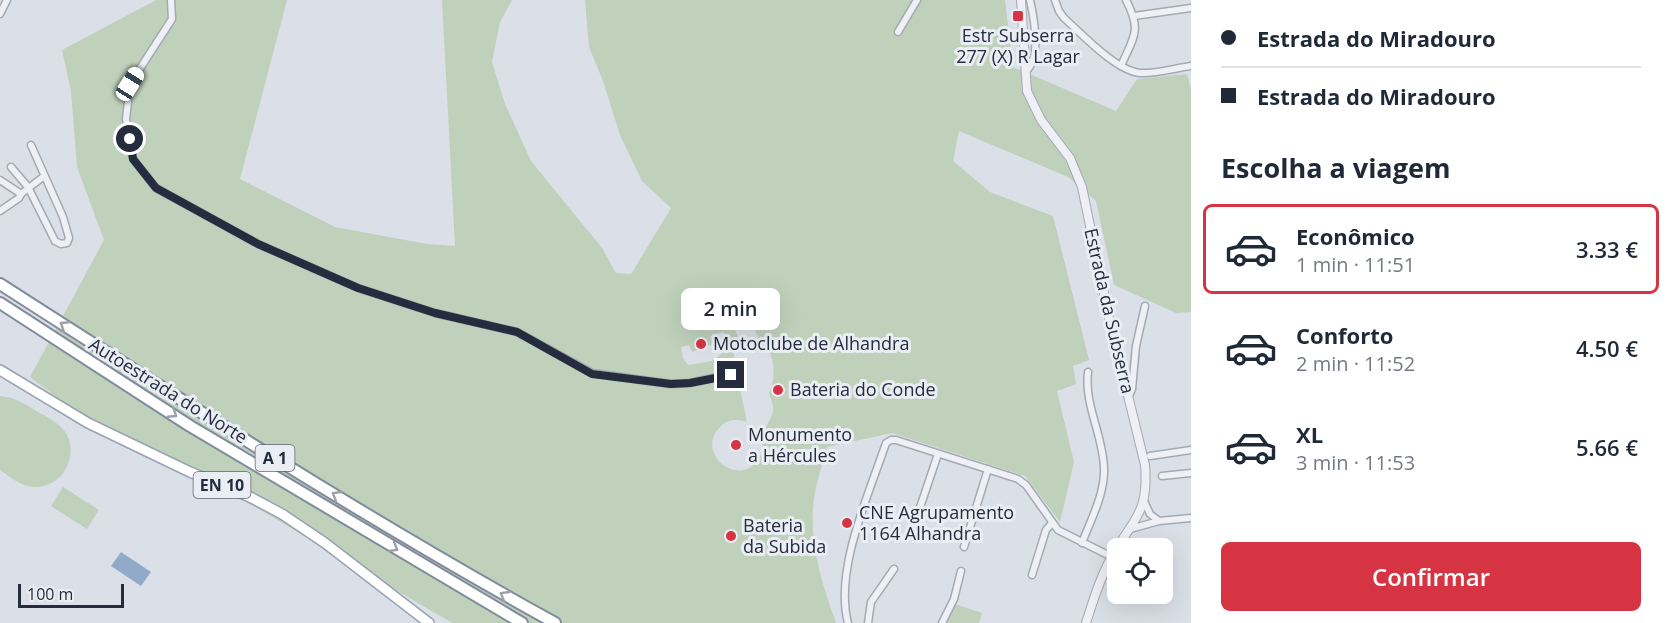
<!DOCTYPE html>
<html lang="pt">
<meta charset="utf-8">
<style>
:root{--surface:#fff;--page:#f6f6f7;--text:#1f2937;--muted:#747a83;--line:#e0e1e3;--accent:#d73443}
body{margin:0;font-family:"Open Sans",sans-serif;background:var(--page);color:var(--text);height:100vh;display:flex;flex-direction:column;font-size:22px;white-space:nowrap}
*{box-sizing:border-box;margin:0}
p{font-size:20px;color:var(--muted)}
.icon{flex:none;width:33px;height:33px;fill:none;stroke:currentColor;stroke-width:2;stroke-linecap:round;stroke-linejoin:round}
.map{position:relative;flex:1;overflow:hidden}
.drawer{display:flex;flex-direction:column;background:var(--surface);width:480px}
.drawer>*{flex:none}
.banner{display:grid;align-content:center;height:132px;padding:0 30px;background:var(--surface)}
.tools{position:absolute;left:1107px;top:538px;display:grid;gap:12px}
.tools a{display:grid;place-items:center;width:66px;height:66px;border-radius:9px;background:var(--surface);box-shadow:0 6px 24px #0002;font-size:30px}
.scale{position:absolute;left:18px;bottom:15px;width:106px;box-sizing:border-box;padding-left:6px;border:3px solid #242c3d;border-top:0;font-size:16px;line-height:21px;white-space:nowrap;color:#242c3d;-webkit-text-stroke:4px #eaeef4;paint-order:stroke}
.end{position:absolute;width:27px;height:27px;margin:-14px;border:8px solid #242c3d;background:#fff;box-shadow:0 0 0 3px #fff}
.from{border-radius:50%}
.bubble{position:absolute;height:42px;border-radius:9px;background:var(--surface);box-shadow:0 6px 24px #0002;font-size:20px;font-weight:600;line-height:42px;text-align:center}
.car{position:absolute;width:18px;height:36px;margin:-18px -9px;border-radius:8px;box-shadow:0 0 4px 2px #0007;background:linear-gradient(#fff 24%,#345 0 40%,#fff 0 76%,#345 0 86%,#fff 0)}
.banner b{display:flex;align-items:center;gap:21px;height:57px;font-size:22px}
.banner b+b{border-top:2px solid var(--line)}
.banner i{width:15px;height:15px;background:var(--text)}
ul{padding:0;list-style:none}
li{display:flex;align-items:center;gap:18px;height:90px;margin:0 12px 9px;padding:0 18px;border:3px solid transparent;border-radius:9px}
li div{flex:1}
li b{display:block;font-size:22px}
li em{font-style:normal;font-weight:600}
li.selected{border-color:var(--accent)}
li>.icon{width:54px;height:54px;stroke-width:1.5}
h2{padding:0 30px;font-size:27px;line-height:72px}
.primary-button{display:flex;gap:12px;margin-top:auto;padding:12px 30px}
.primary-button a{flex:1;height:69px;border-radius:9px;background:var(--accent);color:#fff;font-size:24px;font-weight:600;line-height:69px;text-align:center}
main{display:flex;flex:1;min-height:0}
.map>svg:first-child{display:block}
.green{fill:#bfd1bb;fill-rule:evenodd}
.water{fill:#92aaca}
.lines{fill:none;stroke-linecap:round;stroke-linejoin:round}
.minor-casing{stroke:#a4a9b4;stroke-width:9}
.tertiary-casing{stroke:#a4a9b4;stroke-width:10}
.primary-casing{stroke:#99a2b3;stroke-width:12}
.motorway-casing{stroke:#818b9e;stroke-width:14}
.minor{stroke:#eef0f5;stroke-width:6}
.tertiary{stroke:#eef0f5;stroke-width:8}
.primary{stroke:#fff;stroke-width:9}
.motorway{stroke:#fff;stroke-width:10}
.oneway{stroke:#9ca0a8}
.route{stroke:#242c3d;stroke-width:8}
.poi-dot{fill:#d73443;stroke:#eaeef4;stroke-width:2}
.labels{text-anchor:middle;stroke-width:6;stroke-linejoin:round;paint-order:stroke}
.shield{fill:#eaeef4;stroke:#5f6674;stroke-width:1.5}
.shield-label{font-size:16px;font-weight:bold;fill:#242c3d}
.poi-label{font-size:18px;fill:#242c3d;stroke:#eaeef4;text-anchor:start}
.street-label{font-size:18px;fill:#242c3d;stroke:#eaeef4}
</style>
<main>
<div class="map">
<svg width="1191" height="623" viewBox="0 0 1191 623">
<rect width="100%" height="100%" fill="#dbdfe7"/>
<!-- green -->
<g class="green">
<path d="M156,0h131l-47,179 95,48 92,17 28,2 -13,-246h70l-12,22 -8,40 13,42 26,57 71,87 14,25 15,1 40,-66 -29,-27 -22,-46 -17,-54 -14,-34 -4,-47h420l8,67 103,44 21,-32 50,-5 4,15v223l-15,1 -62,-28 -18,-84 -28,-24 -109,-46 -6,30 37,31 63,24 36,144 -16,6 3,18 -19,7 17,71 -14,60 -35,-46 -133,-43 -65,14c-4,15 -9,30 -12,45 -8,45 6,89 21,131h-384l-195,-115 -173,-90 -54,-41 74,-137 -27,-73 -6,-76 -9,-41zM724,291c18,7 27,33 36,49 3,6 9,10 11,16 4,9 3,28 -2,37 1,5 4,10 4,14 1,8 -7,18 -9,26 -3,8 0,16 -4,23 -18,36 -68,-3 -39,-30 7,-7 17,-7 26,-4l-7,-34 -8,-13 2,-1v-22l4,-15 -5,-13 -12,-16zM723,332l4,8 -4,3 3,7 -14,11 -24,4 -5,-7 -2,-11 8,-2 3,7 21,-8 -3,-8z"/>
<path d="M0,396c15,1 25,8 38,16 11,6 23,12 29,23 12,24 -7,54 -34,52 -12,-1 -23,-10 -33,-17z"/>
<polygon points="63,487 99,510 87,529 51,506"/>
<polygon points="955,604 982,613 979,623 941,623"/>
</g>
<!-- water -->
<polygon class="water" points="121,552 151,572 141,586 111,566"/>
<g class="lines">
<defs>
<g id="minor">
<polyline points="171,0 172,19 130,84 126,119 133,159 156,188 258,244 358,288 435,313 517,332 592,373 671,384 690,383 731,374"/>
<path d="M1055,0l4,11 5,7c18,16 52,53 76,55 16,1 35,-5 51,-7"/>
<polyline points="0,14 7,0"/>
<polyline points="1134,16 1191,8"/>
<polyline points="898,32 917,0"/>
<path d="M1121,66c13,-30 21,-35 5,-66"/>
<path d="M1025,72c17,-13 9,-54 5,-72"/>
<polyline points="11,167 28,187 55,241 61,244 67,243 69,238 63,217 31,145"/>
<polyline points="0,180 21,194 43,177"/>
<polyline points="0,211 19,198 21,194"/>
<polyline points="1129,396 1132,389 1136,346 1145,306"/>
<polyline points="1150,456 1191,450"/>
<polyline points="1162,476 1191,473"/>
<polyline points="1144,501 1150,514 1159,521"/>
<polyline points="1130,529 1159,521 1191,518"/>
<polyline points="911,534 938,454"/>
<path d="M1082,543c9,-24 23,-49 22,-75 -1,-33 -20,-63 -16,-96"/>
<polyline points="964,547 988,469"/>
<polyline points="1032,575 1046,530 1052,523"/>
<path d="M848,623c-14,-53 21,-129 38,-180l5,-3h5l122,39 8,6 32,45 54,27"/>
<polyline points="868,623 871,602 894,569"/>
<polyline points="942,623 954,599 961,571"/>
</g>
<path id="tertiary" d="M1021,0l6,91 14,29 29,38 12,29 27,131 36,147c4,49 -12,54 -34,93 -11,20 -18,43 -25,65"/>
<polyline id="primary" points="0,370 88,423 190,472 250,497 282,514 325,543 429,623"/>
<g id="motorway">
<path d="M0,284c182,117 365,234 555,339"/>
<polyline points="0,303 190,426 522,623"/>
</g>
</defs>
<!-- minor casing -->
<use href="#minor" class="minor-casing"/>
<!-- tertiary casing -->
<use href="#tertiary" class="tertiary-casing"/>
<!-- primary casing -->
<use href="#primary" class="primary-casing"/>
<!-- motorway casing -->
<use href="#motorway" class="motorway-casing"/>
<!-- minor -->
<use href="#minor" class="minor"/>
<!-- tertiary -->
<use href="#tertiary" class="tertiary"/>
<!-- primary -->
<use href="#primary" class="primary"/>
<!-- motorway -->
<use href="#motorway" class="motorway"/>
</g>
<!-- one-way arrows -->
<defs><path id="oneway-chevron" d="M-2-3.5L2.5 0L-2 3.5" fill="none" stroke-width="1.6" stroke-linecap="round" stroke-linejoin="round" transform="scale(1.5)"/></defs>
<g class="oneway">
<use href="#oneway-chevron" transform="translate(64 325) rotate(-147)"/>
<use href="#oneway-chevron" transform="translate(173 414) rotate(33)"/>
<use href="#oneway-chevron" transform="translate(336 495) rotate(-149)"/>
<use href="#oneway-chevron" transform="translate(394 548) rotate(31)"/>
<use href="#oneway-chevron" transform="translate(504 595) rotate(-150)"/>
</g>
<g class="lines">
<!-- route -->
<polyline class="route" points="130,139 133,159 156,188 258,244 358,288 435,313 517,332 592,374 671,384 690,383 731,375"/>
</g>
<!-- markers -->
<g class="poi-dot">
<rect x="1012" y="10" width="12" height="12" rx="3"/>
<circle cx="701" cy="344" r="6"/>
<circle cx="778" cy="390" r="6"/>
<circle cx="736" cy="445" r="6"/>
<circle cx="847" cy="523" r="6"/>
<circle cx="731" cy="536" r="6"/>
</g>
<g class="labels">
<!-- shield labels -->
<g class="shield">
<rect x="255.5" y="445" width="39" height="26" rx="4.5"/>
<rect x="193.5" y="472" width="57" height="26" rx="4.5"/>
</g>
<g class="shield-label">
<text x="275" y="464">A 1</text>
<text x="222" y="491">EN 10</text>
</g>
<!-- poi labels -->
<g class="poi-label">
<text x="1018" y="42" text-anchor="middle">Estr Subserra<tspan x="1018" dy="21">277 (X) R Lagar</tspan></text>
<text x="713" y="350">Motoclube de Alhandra</text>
<text x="790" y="396">Bateria do Conde</text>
<text x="748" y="441">Monumento<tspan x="748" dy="21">a Hércules</tspan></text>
<text x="859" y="519">CNE Agrupamento<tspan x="859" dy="21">1164 Alhandra</tspan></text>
<text x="743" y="532">Bateria<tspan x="743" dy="21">da Subida</tspan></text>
</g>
<!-- street labels -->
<g class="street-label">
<text transform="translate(1109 311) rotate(77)" y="6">Estrada da Subserra</text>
<text transform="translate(168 391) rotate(32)" y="6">Autoestrada do Norte</text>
</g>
</g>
</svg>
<div class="tools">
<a><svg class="icon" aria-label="locate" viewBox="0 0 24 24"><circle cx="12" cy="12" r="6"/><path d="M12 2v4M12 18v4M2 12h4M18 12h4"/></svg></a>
</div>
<div class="scale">100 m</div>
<i class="end from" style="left:130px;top:139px"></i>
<i class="end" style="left:731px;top:375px"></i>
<div class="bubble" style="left:681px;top:288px;width:99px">2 min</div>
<i class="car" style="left:130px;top:84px;rotate:32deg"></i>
</div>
<section class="drawer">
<div class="banner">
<b><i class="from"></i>Estrada do Miradouro</b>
<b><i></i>Estrada do Miradouro</b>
</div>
<h2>Escolha a viagem</h2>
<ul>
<li class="selected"><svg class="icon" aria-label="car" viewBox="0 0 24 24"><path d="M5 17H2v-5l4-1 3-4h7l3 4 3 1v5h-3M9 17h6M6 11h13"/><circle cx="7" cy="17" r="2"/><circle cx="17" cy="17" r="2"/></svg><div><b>Econômico</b><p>1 min · 11:51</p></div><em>3.33 €</em></li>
<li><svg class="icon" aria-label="car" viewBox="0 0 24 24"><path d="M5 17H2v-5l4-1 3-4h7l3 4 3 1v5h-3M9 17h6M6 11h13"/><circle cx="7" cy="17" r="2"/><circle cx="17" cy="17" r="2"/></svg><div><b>Conforto</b><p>2 min · 11:52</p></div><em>4.50 €</em></li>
<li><svg class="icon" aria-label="car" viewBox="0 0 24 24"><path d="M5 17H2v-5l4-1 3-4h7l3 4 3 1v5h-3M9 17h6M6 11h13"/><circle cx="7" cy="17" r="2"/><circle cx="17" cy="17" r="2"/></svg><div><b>XL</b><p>3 min · 11:53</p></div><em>5.66 €</em></li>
</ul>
<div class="primary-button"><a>Confirmar</a></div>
</section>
</main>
